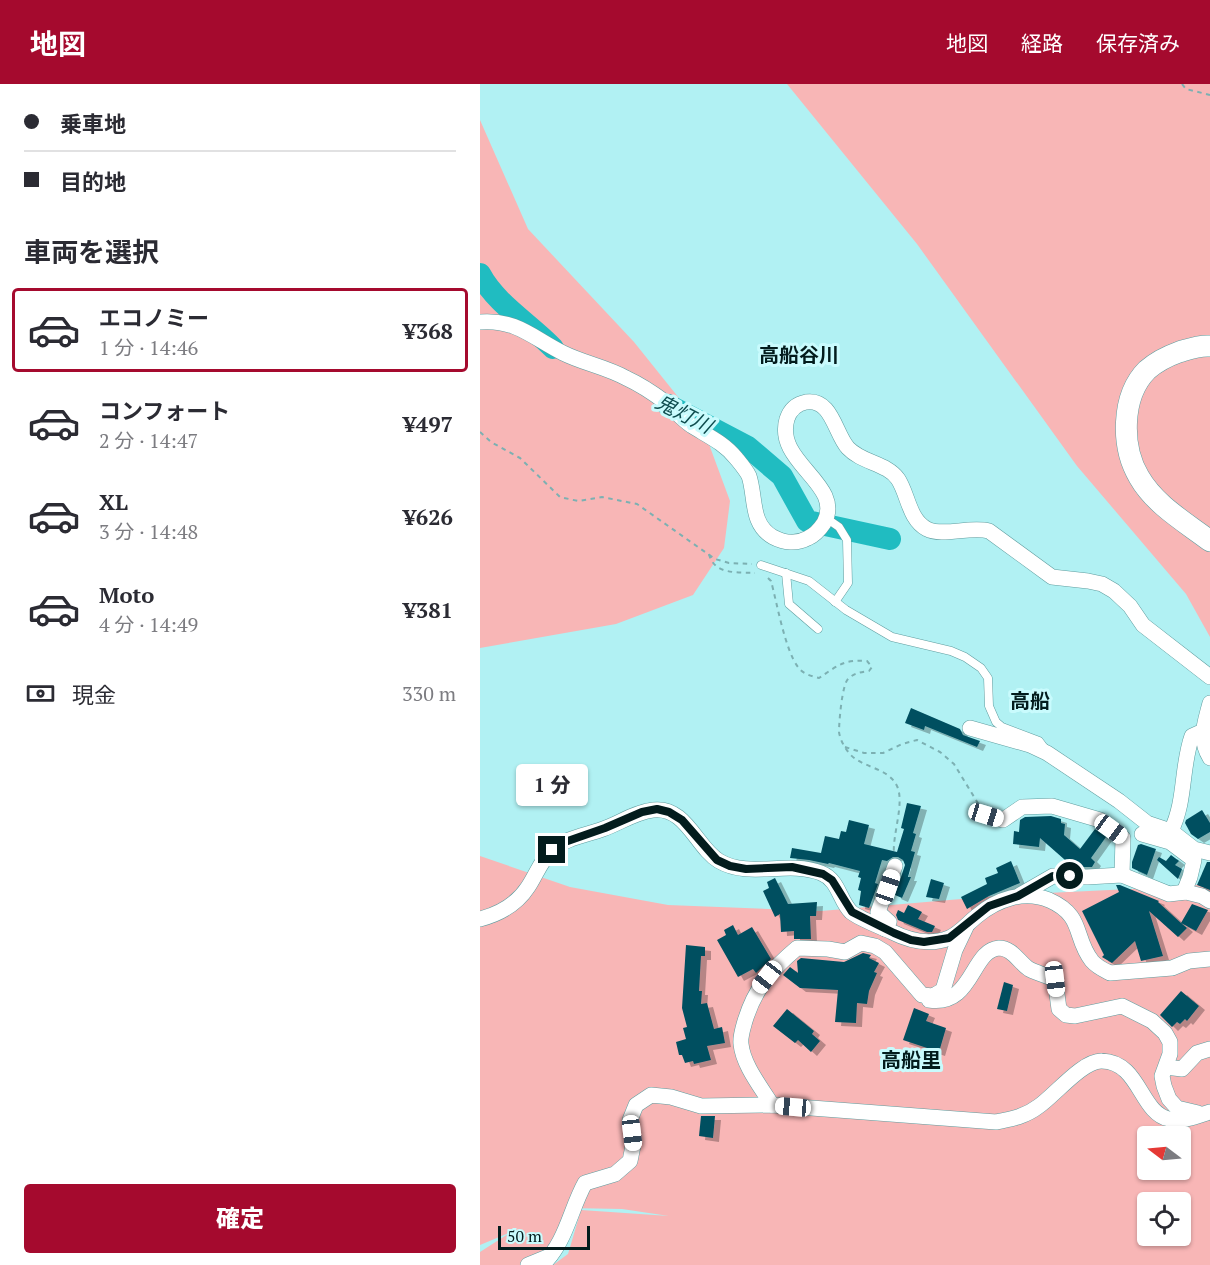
<!DOCTYPE html>
<html lang="ja">
<meta charset="utf-8">
<style>
:root{--surface:#fff;--page:#f7f7f7;--text:#2b2b33;--muted:#7c7c81;--line:#e1e1e2;--accent:#a50a2e}
body{margin:0;font-family:"PT Serif","Noto Sans JP",serif;background:var(--page);color:var(--text);height:100vh;display:flex;flex-direction:column;font-size:22px;white-space:nowrap}
*{box-sizing:border-box;margin:0}
p{font-size:20px;color:var(--muted)}
.icon{flex:none;width:33px;height:33px;fill:none;stroke:currentColor;stroke-width:2;stroke-linecap:round;stroke-linejoin:round}
.map{position:relative;flex:1;overflow:hidden}
.side{display:flex;flex-direction:column;background:var(--surface);width:480px}
.side>*{flex:none}
.top-card{display:grid;align-content:center;height:132px;padding:0 24px;background:var(--surface)}
.needle{width:39px;rotate:286deg}
.tools{position:absolute;left:657px;top:1042px;display:grid;gap:12px}
.tools a{display:grid;place-items:center;width:54px;height:54px;border-radius:6px;background:var(--surface);box-shadow:0 2px 4px #0004;font-size:30px}
.scale{position:absolute;left:18px;bottom:15px;width:92px;box-sizing:border-box;padding-left:6px;border:3px solid #031c1d;border-top:0;font-size:16px;line-height:21px;white-space:nowrap;color:#031c1d;-webkit-text-stroke:4px #c9fbfd;paint-order:stroke}
.end{position:absolute;width:27px;height:27px;margin:-14px;border:8px solid #031c1d;background:#fff;box-shadow:0 0 0 3px #fff}
.from{border-radius:50%}
.bubble{position:absolute;height:42px;border-radius:6px;background:var(--surface);box-shadow:0 2px 4px #0004;font-size:20px;font-weight:800;line-height:42px;text-align:center}
.car{position:absolute;width:18px;height:36px;margin:-18px -9px;border-radius:8px;box-shadow:0 0 4px 2px #0007;background:linear-gradient(#fff 24%,#345 0 40%,#fff 0 76%,#345 0 86%,#fff 0)}
.top-card b{display:flex;align-items:center;gap:21px;height:57px;font-size:22px}
.top-card b+b{border-top:2px solid var(--line)}
.top-card i{width:15px;height:15px;background:var(--text)}
ul{padding:0;list-style:none}
li{display:flex;align-items:center;gap:18px;height:84px;margin:0 12px 9px;padding:0 12px;border:3px solid transparent;border-radius:6px}
li div{flex:1}
li b{display:block;font-size:22px}
li em{font-style:normal;font-weight:800}
li.active{border-color:var(--accent)}
li>.icon{width:54px;height:54px;stroke-width:1.5}
h2{padding:0 24px;font-size:27px;line-height:72px}
.pay{display:flex;align-items:center;gap:15px;height:66px;padding:0 24px;font-size:22px}
.pay p{margin-inline-start:auto}
.primary-button{display:flex;gap:12px;margin-top:auto;padding:12px 24px}
.primary-button a{flex:1;height:69px;border-radius:6px;background:var(--accent);color:#fff;font-size:24px;font-weight:800;line-height:69px;text-align:center}
header{display:flex;align-items:center;gap:36px;box-sizing:border-box;height:84px;padding:0 30px;background:var(--accent);color:#fff}
header strong{font-size:28px}
nav{display:flex;gap:33px;margin-inline-start:auto;font-size:21px}
main{display:flex;flex:1;min-height:0}
.map>svg:first-child{display:block}
.green{fill:#f8b6b6;fill-rule:evenodd}
.lines{fill:none;stroke-linecap:round;stroke-linejoin:round}
.river{stroke:#20bcc1;stroke-width:22}
.building{fill:#014f60;filter:url(#shadow)}
.lane-casing{stroke:#5f9d9f;stroke-width:9}
.street-casing{stroke:#5f9d9f;stroke-width:16}
.secondary-casing{stroke:#5f9d9f;stroke-width:22}
.path{stroke:#7cb0b2;stroke-width:2;stroke-dasharray:4.5 4.5;stroke-linecap:butt}
.lane{stroke:#fff;stroke-width:8}
.street{stroke:#fff;stroke-width:15}
.secondary{stroke:#fff;stroke-width:21}
.route{stroke:#031c1d;stroke-width:8}
.labels{text-anchor:middle;stroke-width:6;stroke-linejoin:round;paint-order:stroke}
.neighbourhood-label{font-size:20px;font-weight:bold;fill:#031c1d;stroke:#c9fbfd}
.water-label{font-size:20px;font-style:italic;fill:#0e4c4e;stroke:#c9fbfd}
</style>
<header>
<strong>地図</strong>
<nav><a>地図</a><a>経路</a><a>保存済み</a></nav>
</header>
<main>
<section class="side">
<div class="top-card">
<b><i class="from"></i>乗車地</b>
<b><i></i>目的地</b>
</div>
<h2>車両を選択</h2>
<ul>
<li class="active"><svg class="icon" aria-label="car" viewBox="0 0 24 24"><path d="M5 17H2v-5l4-1 3-4h7l3 4 3 1v5h-3M9 17h6M6 11h13"/><circle cx="7" cy="17" r="2"/><circle cx="17" cy="17" r="2"/></svg><div><b>エコノミー</b><p>1 分 · 14:46</p></div><em>¥368</em></li>
<li><svg class="icon" aria-label="car" viewBox="0 0 24 24"><path d="M5 17H2v-5l4-1 3-4h7l3 4 3 1v5h-3M9 17h6M6 11h13"/><circle cx="7" cy="17" r="2"/><circle cx="17" cy="17" r="2"/></svg><div><b>コンフォート</b><p>2 分 · 14:47</p></div><em>¥497</em></li>
<li><svg class="icon" aria-label="car" viewBox="0 0 24 24"><path d="M5 17H2v-5l4-1 3-4h7l3 4 3 1v5h-3M9 17h6M6 11h13"/><circle cx="7" cy="17" r="2"/><circle cx="17" cy="17" r="2"/></svg><div><b>XL</b><p>3 分 · 14:48</p></div><em>¥626</em></li>
<li><svg class="icon" aria-label="car" viewBox="0 0 24 24"><path d="M5 17H2v-5l4-1 3-4h7l3 4 3 1v5h-3M9 17h6M6 11h13"/><circle cx="7" cy="17" r="2"/><circle cx="17" cy="17" r="2"/></svg><div><b>Moto</b><p>4 分 · 14:49</p></div><em>¥381</em></li>
</ul>
<div class="pay"><svg class="icon" aria-label="cash" viewBox="0 0 24 24"><path d="M3 7h18v10H3z"/><circle cx="12" cy="12" r="2"/></svg>現金<p>330 m</p></div>
<div class="primary-button"><a>確定</a></div>
</section>
<div class="map">
<svg width="730" height="1181" viewBox="0 0 730 1181">
<defs>
<filter id="shadow"><feDropShadow dx="6" dy="4" stdDeviation="0" flood-color="#0004"/></filter>
</defs>
<rect width="100%" height="100%" fill="#b1f1f3"/>
<!-- green -->
<g class="green">
<polygon points="307,0 730,0 730,553 706,510 597,382 437,160"/>
<polygon points="0,36 48,145 154,258 223,344 250,417 244,464 213,511 136,540 0,564"/>
<path d="M0,772l90,31 98,18 153,6 187,-16 185,-9 17,-6v385h-657l15,-11 13,-44 88,6 -47,-7 -54,-1 -17,42 -16,15h-55v-13l31,-20 -31,13zM668,1053h32v33h-32zM668,1119h32v33h-32z"/>
</g>
<g class="lines">
<!-- river -->
<g class="river">
<path d="M0,190c16,30 49,49 73,74"/>
<polyline points="188,321 268,363 302,392 327,437 410,455"/>
</g>
</g>
<!-- building -->
<g class="building">
<polygon points="431,624 480,645 483,651 500,657 497,663 445,642 444,646 425,639"/>
<polygon points="427,719 441,722 433,749 436,750 431,767 435,768 428,793 431,793 422,814 415,811 425,781 423,776 418,773 413,773 407,777 402,776 395,799 398,800 389,824 379,821 381,807 378,806 381,794 378,793 380,787 349,779 348,780 329,776 310,774 312,764 341,769 345,752 359,755 361,747 366,748 369,736 389,741 384,760 417,768 424,745 421,744"/>
<polygon points="722,726 730,739 730,748 718,755 711,750 705,739 706,736"/>
<polygon points="571,732 581,735 581,739 585,740 584,751 600,765 615,745 626,753 611,774 615,778 612,783 593,783 560,754 559,763 533,760 534,747 539,748 540,736 545,733"/>
<polygon points="661,760 676,765 667,791 652,784 652,778 658,761"/>
<polygon points="691,771 699,777 695,781 702,785 698,795 677,776 679,773 686,777"/>
<polygon points="531,777 540,799 509,812 487,825 481,813 507,800 505,794 518,789 516,784"/>
<polygon points="727,778 730,778 730,806 717,801"/>
<polygon points="295,794 308,820 337,818 336,832 330,832 331,855 314,855 314,847 301,848 300,830 295,833 283,807 289,804 287,798"/>
<polygon points="451,795 464,799 459,815 446,813"/>
<polygon points="636,801 640,801 679,817 678,818 701,839 712,820 728,826 716,847 701,839 707,844 698,853 669,827 683,872 661,877 655,857 632,879 622,873 624,871 602,827 639,808"/>
<polygon points="428,821 442,828 438,835 455,842 452,848 447,848 418,836 416,831 418,826 424,829"/>
<polygon points="253,841 258,851 272,843 291,875 276,889 273,885 258,893 237,856 246,851 244,846"/>
<polygon points="206,861 225,863 225,872 221,872 219,907 222,907 221,920 227,919 234,945 242,943 245,959 227,962 231,976 214,980 213,977 205,979 202,971 199,971 196,958 206,955 203,944 207,943 202,924"/>
<polygon points="383,869 391,871 389,874 399,879 394,888 397,889 389,907 387,920 377,919 376,939 355,938 358,906 320,904 303,891 310,883 318,889 317,877 321,874 364,878"/>
<polygon points="524,898 533,901 527,927 517,925"/>
<polygon points="701,907 719,922 707,937 705,935 700,940 697,938 692,943 680,931"/>
<polygon points="434,924 449,930 446,937 466,944 459,968 423,956"/>
<polygon points="307,925 334,947 332,950 340,957 331,968 318,956 315,959 293,942"/>
<polygon points="221,1032 235,1032 233,1054 219,1052"/>
</g>
<g class="lines">
<defs>
<g id="lane">
<polyline points="346,434 359,443 367,456 368,499 355,518"/>
<polyline points="281,481 329,497 366,526 412,553 471,567 485,573 501,584 508,594 509,622 516,638 522,643 559,657 565,665"/>
<polyline points="306,489 309,520 338,545"/>
</g>
<g id="street">
<path d="M0,238c36,-3 53,16 83,31 20,10 43,14 63,25 13,6 27,15 39,24 9,8 17,17 27,24 16,10 32,17 44,32 4,5 10,12 13,18 7,21 1,48 24,61 11,6 24,7 35,1 7,-3 12,-9 16,-15 21,-39 -50,-60 -37,-104 3,-9 9,-15 19,-17 26,-4 29,32 42,46 14,15 39,15 50,31 10,15 11,41 29,50 15,8 43,-3 62,2l63,46 36,4 14,3 12,7 16,15 13,19 67,52"/>
<path d="M730,619c-5,20 -12,35 0,55"/>
<polyline points="490,644 550,661 567,669 639,717 667,739 691,747 714,765 730,769"/>
<polyline points="506,731 523,736 542,723 572,722 620,736 643,754 642,791"/>
<path d="M691,747c15,-30 10,-64 21,-95l11,-5"/>
<polyline points="662,750 690,758 714,776 710,793 704,808"/>
<polyline points="540,811 573,792 607,793 642,791 689,810 706,808 722,812 730,817"/>
<path d="M0,835c19,-5 37,-15 48,-32 8,-12 13,-27 25,-38 13,-11 34,-14 50,-20 17,-6 32,-17 50,-19 33,-4 43,37 66,51 31,18 68,-1 102,12 18,7 18,27 30,39 9,7 30,15 41,20 18,9 37,14 57,6 11,-5 19,-15 28,-22 20,-17 47,-26 72,-16 36,16 24,37 43,61 5,6 12,9 18,12l62,-5 17,-7 21,-2"/>
<polyline points="405,845 409,838 398,828 415,782"/>
<path d="M449,916c44,7 42,-50 70,-52 13,0 20,14 30,21 8,4 18,7 26,10l4,30 7,6 9,1 47,-10 30,15 13,12 5,9v12l-8,22 2,10 5,13 8,9 21,5"/>
<polyline points="686,983 702,985 717,969 730,965"/>
<path d="M292,1021c-11,-18 -29,-40 -31,-61 -1,-7 2,-16 4,-23 10,-33 26,-51 52,-73l31,1 17,3 16,-9 14,3 10,6 37,43 11,1 10,-6 12,-40 11,-23"/>
<polyline points="48,1181 70,1172"/>
<path d="M62,1181c24,-22 28,-55 43,-82l30,-9 15,-13 3,-15 -3,-26 6,-15 15,-10 20,2 30,9 71,-1 224,17c17,-3 30,-6 43,-16 16,-11 44,-46 63,-45 38,1 38,52 67,58 15,3 28,-3 41,-7"/>
</g>
<path id="secondary" d="M730,262c-11,-1 -21,3 -31,6 -11,4 -23,10 -32,18 -26,26 -26,77 -8,107 16,28 46,45 71,64"/>
</defs>
<!-- lane casing -->
<use href="#lane" class="lane-casing"/>
<!-- street casing -->
<use href="#street" class="street-casing"/>
<!-- secondary casing -->
<use href="#secondary" class="secondary-casing"/>
<!-- path -->
<g class="path">
<polyline points="702,0 706,5 730,11"/>
<polyline points="0,348 11,358 40,374 80,413 98,417 122,413 157,420 235,475 249,479 272,480"/>
<path d="M229,470c5,21 28,18 46,19"/>
<path d="M288,494l3,3c6,22 14,69 27,86 5,7 13,9 21,11 18,-12 25,-19 48,-17l5,6 -3,4c-8,1 -15,2 -21,8 -6,6 -9,43 -9,53 1,7 5,15 10,21 12,15 39,14 48,33 8,17 -5,49 -3,69"/>
<polyline points="365,663 384,669 403,669 422,660 437,656 460,668 474,680 499,721"/>
</g>
<!-- lane -->
<use href="#lane" class="lane"/>
<!-- street -->
<use href="#street" class="street"/>
<!-- secondary -->
<use href="#secondary" class="secondary"/>
</g>
<g class="lines">
<!-- route -->
<polyline class="route" points="72,766 82,759 125,744 162,728 177,725 189,728 202,736 237,776 250,782 266,785 312,783 343,790 352,796 372,828 414,849 431,856 444,858 469,854 509,822 538,812 573,792 590,792"/>
</g>
<g class="labels">
<!-- neighbourhood labels -->
<g class="neighbourhood-label">
<text x="319" y="278">高船谷川</text>
<text x="550" y="624">高船</text>
<text x="431" y="983">高船里</text>
</g>
<!-- water labels -->
<g class="water-label">
<text transform="translate(204 330) rotate(27)" y="7">鬼灯川</text>
</g>
</g>
</svg>
<div class="tools">
<a><svg class="needle" viewBox="-14 -14 28 28"><path d="M0-13l5 13h-10z" fill="#e53935"/><path d="M0 13l5-13h-10z" fill="#7c7c81"/></svg></a>
<a><svg class="icon" aria-label="locate" viewBox="0 0 24 24"><circle cx="12" cy="12" r="6"/><path d="M12 2v4M12 18v4M2 12h4M18 12h4"/></svg></a>
</div>
<div class="scale">50 m</div>
<i class="end from" style="left:590px;top:792px"></i>
<i class="end" style="left:72px;top:766px"></i>
<div class="bubble" style="left:36px;top:680px;width:72px">1 分</div>
<i class="car" style="left:506px;top:731px;rotate:107deg"></i>
<i class="car" style="left:631px;top:745px;rotate:126deg"></i>
<i class="car" style="left:408px;top:803px;rotate:19deg"></i>
<i class="car" style="left:287px;top:893px;rotate:218deg"></i>
<i class="car" style="left:575px;top:895px;rotate:173deg"></i>
<i class="car" style="left:313px;top:1023px;rotate:275deg"></i>
<i class="car" style="left:152px;top:1049px;rotate:173deg"></i>
</div>
</main>
